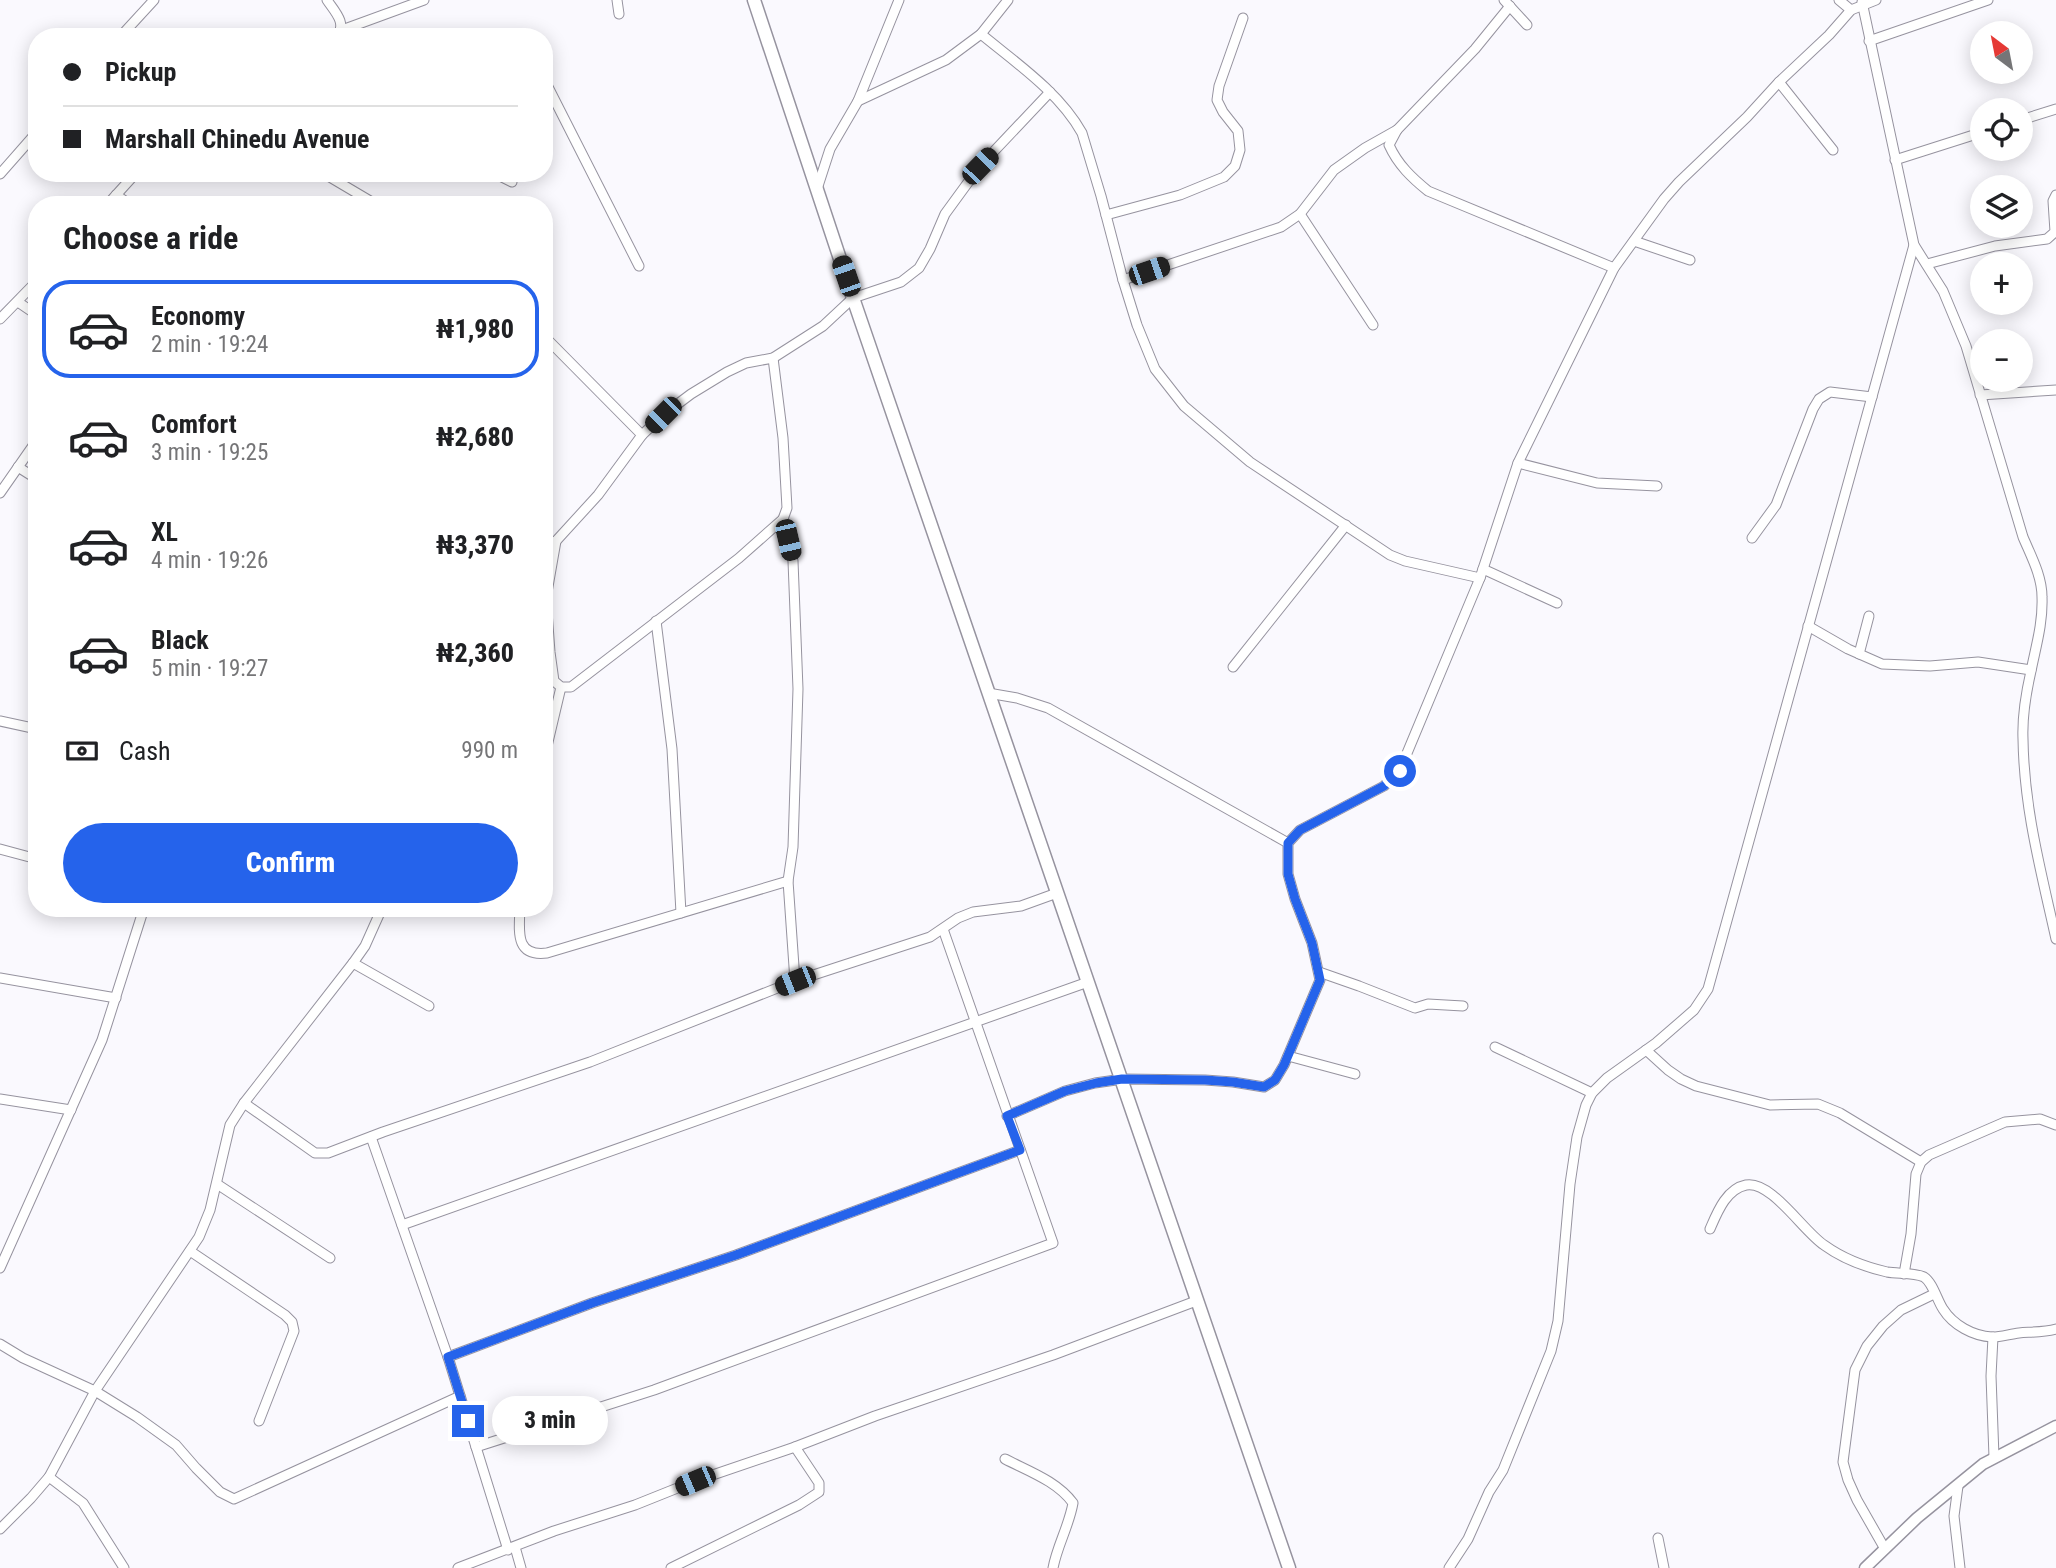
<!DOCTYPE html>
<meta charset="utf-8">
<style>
:root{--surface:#fff;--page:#f2f2f2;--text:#202124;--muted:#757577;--line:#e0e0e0;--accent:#2563eb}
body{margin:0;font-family:"Roboto Condensed",sans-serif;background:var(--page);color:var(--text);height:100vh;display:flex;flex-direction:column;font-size:26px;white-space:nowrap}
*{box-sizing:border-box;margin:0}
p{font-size:23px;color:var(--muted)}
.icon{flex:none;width:38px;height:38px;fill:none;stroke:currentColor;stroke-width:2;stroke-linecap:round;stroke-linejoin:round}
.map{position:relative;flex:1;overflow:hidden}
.side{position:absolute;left:28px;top:196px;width:525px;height:721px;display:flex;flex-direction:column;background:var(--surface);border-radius:28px;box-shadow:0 4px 18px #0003}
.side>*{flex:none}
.guide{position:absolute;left:28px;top:28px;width:525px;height:154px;border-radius:28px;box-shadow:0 4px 18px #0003;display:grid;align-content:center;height:154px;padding:0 35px;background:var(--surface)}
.needle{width:46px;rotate:328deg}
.buttons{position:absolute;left:1970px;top:21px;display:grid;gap:14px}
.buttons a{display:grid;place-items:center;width:63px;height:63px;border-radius:50%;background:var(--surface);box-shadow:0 4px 18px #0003;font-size:35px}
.end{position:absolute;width:32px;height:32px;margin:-16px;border:9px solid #2563eb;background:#fff;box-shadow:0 0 0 4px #fff}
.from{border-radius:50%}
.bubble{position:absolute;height:49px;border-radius:24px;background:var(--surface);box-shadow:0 4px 18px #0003;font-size:23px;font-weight:800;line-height:49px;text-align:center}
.car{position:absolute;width:21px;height:42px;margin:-21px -10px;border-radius:9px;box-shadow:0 0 5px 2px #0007;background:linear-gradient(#222 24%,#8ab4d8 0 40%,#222 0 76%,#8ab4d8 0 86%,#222 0)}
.guide b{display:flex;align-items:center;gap:24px;height:66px;font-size:26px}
.guide b+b{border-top:2px solid var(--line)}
.guide i{width:18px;height:18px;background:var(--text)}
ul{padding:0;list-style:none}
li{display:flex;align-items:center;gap:21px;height:98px;margin:0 14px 10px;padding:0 21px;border:4px solid transparent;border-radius:28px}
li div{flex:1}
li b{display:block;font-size:26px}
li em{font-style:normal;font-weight:800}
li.selected{border-color:var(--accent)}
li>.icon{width:63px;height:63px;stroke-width:1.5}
h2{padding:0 35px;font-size:32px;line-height:84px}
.pay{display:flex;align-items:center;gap:18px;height:77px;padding:0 35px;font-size:26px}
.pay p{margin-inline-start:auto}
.cta{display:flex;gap:14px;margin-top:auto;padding:14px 35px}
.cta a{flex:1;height:80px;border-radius:42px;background:var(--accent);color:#fff;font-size:28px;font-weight:800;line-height:80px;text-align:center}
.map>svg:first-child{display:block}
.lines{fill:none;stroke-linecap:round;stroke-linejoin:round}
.minor-casing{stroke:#96939f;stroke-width:11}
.tertiary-casing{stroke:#96939f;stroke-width:13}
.secondary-casing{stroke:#96939f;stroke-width:15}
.minor{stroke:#fff;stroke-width:9}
.tertiary{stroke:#fff;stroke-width:10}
.secondary{stroke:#fff;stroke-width:12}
.route{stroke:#2563eb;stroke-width:9}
</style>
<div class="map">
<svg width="2056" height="1568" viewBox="0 0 2056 1568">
<rect width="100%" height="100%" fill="#faf9fe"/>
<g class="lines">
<defs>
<g id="minor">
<path d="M327,0c8,12 20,23 10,37"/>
<polyline points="617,0 619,14"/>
<polyline points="1504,0 1527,25"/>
<polyline points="1839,0 1851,10"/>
<path d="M1862,2l52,243 29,46 23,55 57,191c8,19 19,39 19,60 1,26 -6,49 -11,74 -5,22 -9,45 -8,68 1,70 18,132 33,200"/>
<path d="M1510,6l-35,43 -78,81 -8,15c9,20 23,33 39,46l186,77"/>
<polyline points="342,30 424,0"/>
<path d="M981,34c35,29 78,58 101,99l19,63 22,84 14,45 18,44 29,37 66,56 140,93 15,6 75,17"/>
<polyline points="120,37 154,0"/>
<polyline points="1869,41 1988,0"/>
<polyline points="544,79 639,266"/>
<polyline points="1779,82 1833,150"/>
<polyline points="858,101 946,60 981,34 1008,0"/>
<polyline points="2021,120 2056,109"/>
<polyline points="1895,160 1983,132"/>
<polyline points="323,173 377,205"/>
<polyline points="494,173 512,182"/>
<polyline points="0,174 37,132"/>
<polyline points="817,189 830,149 858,101 899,0"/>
<polyline points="116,195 131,205"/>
<polyline points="107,205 136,173"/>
<polyline points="1300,214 1373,325"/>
<polyline points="1106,215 1180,195 1224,177 1235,166 1240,150 1238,131 1223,112 1217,100 1219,86 1243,18"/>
<polyline points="1634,241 1690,260"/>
<polyline points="1927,264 1995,246 2047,239 2055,232 2053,201 2056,195"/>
<polyline points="1123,280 1281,227 1300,214 1334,170 1365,148 1397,130"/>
<polyline points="18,302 37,315"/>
<polyline points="0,319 37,281"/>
<polyline points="544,336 642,435 663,415 691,394 727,372 746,363 773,358 823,326 853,298 901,282 919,268 930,249 945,214 980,166 1050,92"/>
<polyline points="1980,395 2056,390"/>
<polyline points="1518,463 1597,483 1657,486"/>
<polyline points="18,467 37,479"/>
<polyline points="0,493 37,440"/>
<polyline points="783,519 793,561 798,689 793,847 788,881 795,981"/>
<polyline points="1752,538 1776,505 1813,409 1819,399 1830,392 1872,397"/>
<polyline points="556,541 546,598 550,652 554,681 561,687 571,687 739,558 783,519 787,508 783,438 773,358"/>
<polyline points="544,546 556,541 598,495 642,435"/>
<polyline points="1483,569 1557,603"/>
<polyline points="656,621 672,749 681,913"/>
<polyline points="1808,626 1848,649 1882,664 1930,666 1978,662 2031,670"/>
<polyline points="1859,654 1869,616"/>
<polyline points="1233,667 1346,525"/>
<polyline points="988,693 1017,698 1048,708 1288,843"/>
<polyline points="0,721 37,729"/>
<polyline points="544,759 561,687"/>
<polyline points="0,849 37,859"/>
<path d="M520,908c-1,24 -5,49 27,45l241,-72"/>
<polyline points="353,963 429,1006"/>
<polyline points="1319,972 1359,986 1415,1008 1428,1004 1463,1006"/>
<polyline points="0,978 116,998"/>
<polyline points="1495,1047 1592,1093"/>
<polyline points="1646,1050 1668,1070 1681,1079 1696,1086 1770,1105 1818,1104 1840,1113 1921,1162"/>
<polyline points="1288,1056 1355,1074"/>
<polyline points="0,1099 71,1110"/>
<polyline points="244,1103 315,1153 328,1153 383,1132 590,1062 795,981 930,937 958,918 973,912 1021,906 1057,893"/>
<polyline points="1007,1116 1065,1091 1095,1083 1123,1079 1205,1080 1233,1082 1264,1087 1275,1080 1284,1065 1320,980 1312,943 1295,899 1288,874 1288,843 1300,830 1384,786 1400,770 1480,578 1518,463 1614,268 1664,199 1679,182 1747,117 1779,82 1829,35 1851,10 1876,0"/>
<polyline points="371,1137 448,1357 508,1550"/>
<polyline points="217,1184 330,1258"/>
<polyline points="402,1225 1088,982"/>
<path d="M1710,1229c7,-16 16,-40 36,-44 25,-5 57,46 78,60 18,13 41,22 63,27 11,2 27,0 37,5 9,6 13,23 19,32 10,16 30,27 49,28 9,0 18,-3 27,-4 12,-1 25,-1 37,-4"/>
<polyline points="190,1251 285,1315 292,1322 294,1331 259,1421"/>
<polyline points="0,1268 102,1040 144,908"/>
<polyline points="1904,1274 1911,1234 1916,1174 1921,1162 1929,1155 2005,1122 2040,1119 2056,1125"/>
<polyline points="1993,1337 1991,1376 1994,1457"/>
<polyline points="0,1344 23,1358 95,1391 137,1417 176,1445 196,1468 220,1492 234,1499 460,1396"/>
<polyline points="448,1357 592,1303 736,1255 1020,1150"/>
<polyline points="476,1447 654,1390 1053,1243 943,929"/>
<path d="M1005,1459c23,12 52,22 68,44 -4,23 -16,43 -20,65"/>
<polyline points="49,1477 83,1503 124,1568"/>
<polyline points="1958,1486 1954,1516 1960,1568"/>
<polyline points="0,1529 31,1498 49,1477 95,1391 199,1237 210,1210 230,1125 244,1103 353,963 365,946 382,908"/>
<polyline points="1658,1538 1664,1568"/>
<polyline points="515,1547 521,1568"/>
<polyline points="1885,1549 1857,1500 1848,1480 1843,1462 1855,1370 1867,1346 1883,1326 1901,1310 1934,1294"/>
<polyline points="458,1568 554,1531 635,1505 695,1481 795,1447"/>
<polyline points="671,1568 799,1505 819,1492 819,1483 795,1447 875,1416 1053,1355 1196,1301"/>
<polyline points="1449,1568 1468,1539 1489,1492 1503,1470 1551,1351 1558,1321 1570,1184 1577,1137 1586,1105 1592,1093 1607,1078 1656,1043 1694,1010 1708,989 1914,245"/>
</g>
<polyline id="tertiary" points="1865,1568 1917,1518 1983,1464 2056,1426"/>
<polyline id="secondary" points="754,0 853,298 1289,1568"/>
</defs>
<!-- minor casing -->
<use href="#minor" class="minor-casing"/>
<!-- tertiary casing -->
<use href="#tertiary" class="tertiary-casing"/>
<!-- secondary casing -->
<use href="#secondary" class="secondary-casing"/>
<!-- minor -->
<use href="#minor" class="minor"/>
<!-- tertiary -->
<use href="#tertiary" class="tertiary"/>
<!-- secondary -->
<use href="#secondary" class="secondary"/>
</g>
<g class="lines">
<!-- route -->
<polyline class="route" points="468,1421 448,1357 592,1303 736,1255 1020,1150 1007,1116 1065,1091 1096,1083 1122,1079 1205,1080 1233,1082 1264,1087 1275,1080 1284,1065 1320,980 1312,943 1295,899 1288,874 1288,843 1300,830 1384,786 1400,771"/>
</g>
</svg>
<div class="buttons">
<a><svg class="needle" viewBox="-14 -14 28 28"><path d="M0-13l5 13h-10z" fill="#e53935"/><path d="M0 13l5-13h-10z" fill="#757577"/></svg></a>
<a><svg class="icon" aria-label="locate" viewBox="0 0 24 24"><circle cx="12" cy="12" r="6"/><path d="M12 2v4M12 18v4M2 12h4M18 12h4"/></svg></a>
<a><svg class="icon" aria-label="layers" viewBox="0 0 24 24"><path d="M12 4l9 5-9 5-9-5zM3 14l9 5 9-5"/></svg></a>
<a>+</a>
<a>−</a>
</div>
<i class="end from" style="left:1400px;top:771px"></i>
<i class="end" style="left:468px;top:1421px"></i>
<div class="bubble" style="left:492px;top:1396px;width:116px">3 min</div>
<i class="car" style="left:980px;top:166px;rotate:44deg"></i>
<i class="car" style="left:1149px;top:271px;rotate:71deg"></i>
<i class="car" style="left:846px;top:276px;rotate:341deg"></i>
<i class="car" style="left:663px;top:415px;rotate:225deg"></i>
<i class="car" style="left:788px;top:540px;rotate:167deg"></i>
<i class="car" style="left:795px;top:981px;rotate:248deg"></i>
<i class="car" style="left:695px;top:1481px;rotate:247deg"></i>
<div class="guide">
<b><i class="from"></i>Pickup</b>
<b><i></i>Marshall Chinedu Avenue</b>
</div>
<section class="side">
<h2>Choose a ride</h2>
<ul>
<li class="selected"><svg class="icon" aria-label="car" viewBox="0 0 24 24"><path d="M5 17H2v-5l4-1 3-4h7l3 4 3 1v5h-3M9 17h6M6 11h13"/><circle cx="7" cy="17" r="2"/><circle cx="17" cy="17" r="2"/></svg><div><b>Economy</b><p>2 min · 19:24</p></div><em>₦1,980</em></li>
<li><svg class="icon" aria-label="car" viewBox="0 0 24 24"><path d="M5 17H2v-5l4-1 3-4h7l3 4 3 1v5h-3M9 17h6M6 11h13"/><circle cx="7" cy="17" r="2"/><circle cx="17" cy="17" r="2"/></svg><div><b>Comfort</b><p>3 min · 19:25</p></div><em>₦2,680</em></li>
<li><svg class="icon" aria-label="car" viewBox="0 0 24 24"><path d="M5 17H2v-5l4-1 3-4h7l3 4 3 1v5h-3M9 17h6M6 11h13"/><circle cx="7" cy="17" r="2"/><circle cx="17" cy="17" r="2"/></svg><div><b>XL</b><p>4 min · 19:26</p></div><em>₦3,370</em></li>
<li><svg class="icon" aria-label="car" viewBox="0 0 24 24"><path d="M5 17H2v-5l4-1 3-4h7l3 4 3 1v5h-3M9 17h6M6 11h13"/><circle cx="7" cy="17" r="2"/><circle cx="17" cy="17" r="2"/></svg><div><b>Black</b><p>5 min · 19:27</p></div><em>₦2,360</em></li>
</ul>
<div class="pay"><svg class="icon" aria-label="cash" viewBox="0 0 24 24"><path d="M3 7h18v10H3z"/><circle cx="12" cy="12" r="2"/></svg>Cash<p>990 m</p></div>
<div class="cta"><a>Confirm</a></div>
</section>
</div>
